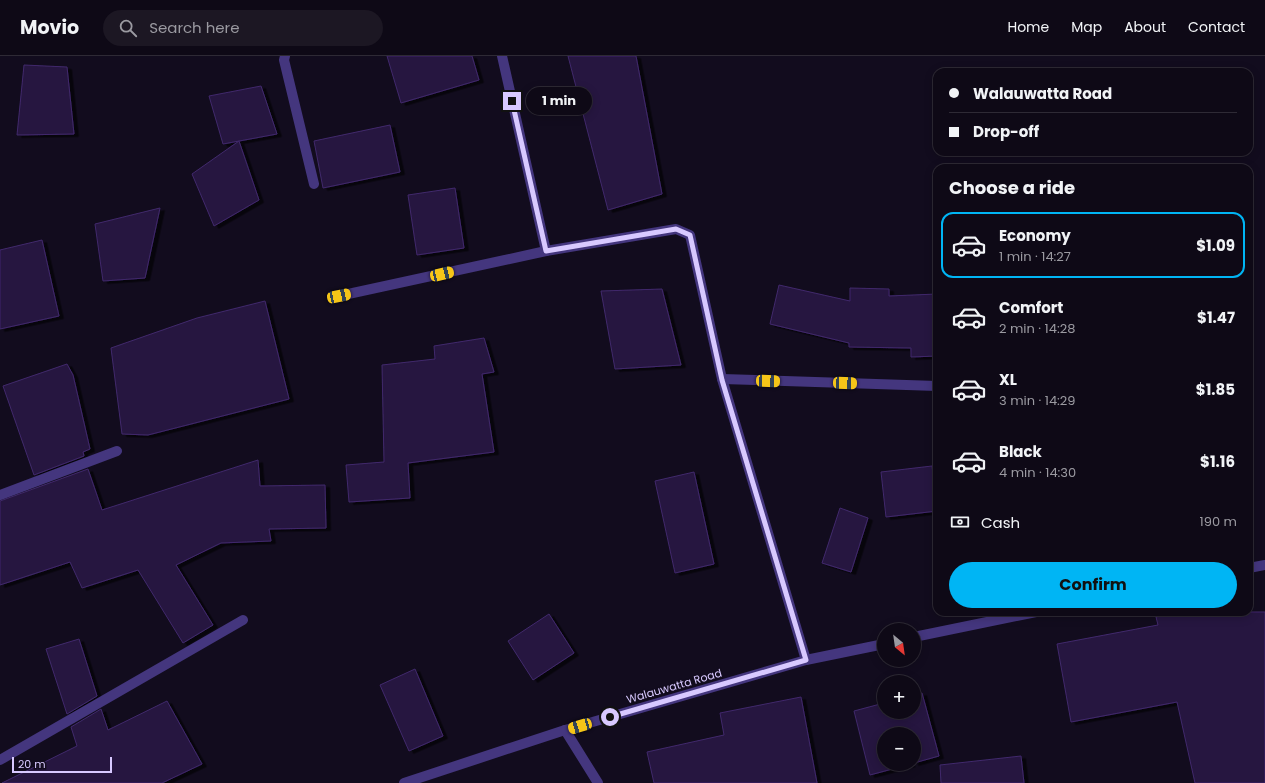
<!DOCTYPE html>
<meta charset="utf-8">
<style>
:root{--surface:#0e0916;--page:#1c1723;--text:#f1f3f6;--muted:#9b9aa1;--line:#2e2a35;--accent:#00b5f4}
body{margin:0;font-family:Poppins,sans-serif;background:var(--page);color:var(--text);height:100vh;display:flex;flex-direction:column;font-size:15px;white-space:nowrap}
*{box-sizing:border-box;margin:0}
p{font-size:13px;color:var(--muted)}
.icon{flex:none;width:22px;height:22px;fill:none;stroke:currentColor;stroke-width:2;stroke-linecap:round;stroke-linejoin:round}
.map{position:relative;flex:1;overflow:hidden}
.panel{position:absolute;left:933px;top:108px;width:320px;height:452px;display:flex;flex-direction:column;background:var(--surface);border-radius:12px;box-shadow:0 2px 10px #0003,0 0 0 1px var(--line)}
.panel>*{flex:none}
.banner{position:absolute;left:933px;top:12px;width:320px;height:88px;border-radius:12px;box-shadow:0 2px 10px #0003,0 0 0 1px var(--line);display:grid;align-content:center;height:88px;padding:0 16px;background:var(--surface)}
.needle{width:26px;rotate:151deg}
.controls{position:absolute;left:877px;top:567px;display:grid;gap:8px}
.controls a{display:grid;place-items:center;width:44px;height:44px;border-radius:50%;background:var(--surface);box-shadow:0 2px 10px #0003,0 0 0 1px var(--line);font-size:20px}
.scale{position:absolute;left:12px;bottom:10px;width:100px;box-sizing:border-box;padding-left:4px;border:2px solid #d8c9ff;border-top:0;font-size:11px;line-height:14px;white-space:nowrap;color:#d8c9ff;-webkit-text-stroke:3px #120c1e;paint-order:stroke}
.end{position:absolute;width:18px;height:18px;margin:-9px;border:5px solid #d8c9ff;background:#111;box-shadow:0 0 0 2px #111}
.from{border-radius:50%}
.bubble{position:absolute;height:28px;border-radius:14px;background:var(--surface);box-shadow:0 2px 10px #0003,0 0 0 1px var(--line);font-size:13px;font-weight:700;line-height:28px;text-align:center}
.car{position:absolute;width:12px;height:24px;margin:-12px -6px;border-radius:5px;box-shadow:0 0 3px 1px #0007;background:linear-gradient(#f5c518 24%,#345 0 40%,#f5c518 0 76%,#345 0 86%,#f5c518 0)}
.banner b{display:flex;align-items:center;gap:14px;height:38px;font-size:15px}
.banner b+b{border-top:1px solid var(--line)}
.banner i{width:10px;height:10px;background:var(--text)}
ul{padding:0;list-style:none}
li{display:flex;align-items:center;gap:12px;height:66px;margin:0 8px 6px;padding:0 8px;border:2px solid transparent;border-radius:12px}
li div{flex:1}
li b{display:block;font-size:15px}
li em{font-style:normal;font-weight:700}
li.selected{border-color:var(--accent)}
li>.icon{width:36px;height:36px;stroke-width:1.5}
h2{padding:0 16px;font-size:18px;line-height:48px}
.pay{display:flex;align-items:center;gap:10px;height:44px;padding:0 16px;font-size:15px}
.pay p{margin-inline-start:auto}
.button{display:flex;gap:8px;margin-top:auto;padding:8px 16px}
.button a{flex:1;height:46px;border-radius:24px;background:var(--accent);color:#111;font-size:16px;font-weight:700;line-height:46px;text-align:center}
header{display:flex;align-items:center;gap:24px;box-sizing:border-box;height:56px;padding:0 20px;background:var(--surface);border-bottom:1px solid var(--line)}
header strong{font-size:19px}
nav{display:flex;gap:22px;margin-inline-start:auto;font-size:14px}
.search{width:280px;height:36px;background:var(--page);display:flex;align-items:center;gap:10px;box-sizing:border-box;padding:0 14px;border-radius:22px;color:var(--muted);font-size:15px}
.map>svg:first-child{display:block}
.building{fill:#261740;stroke:#41296c;filter:url(#shadow)}
.lines{fill:none;stroke-linecap:round;stroke-linejoin:round}
.lane{stroke:#44367e;stroke-width:10}
.street{stroke:#44367e;stroke-width:10}
.route{stroke:#d8c9ff;stroke-width:5}
.labels{text-anchor:middle;stroke-width:3;stroke-linejoin:round;paint-order:stroke}
.street-label{font-size:11px;fill:#d8c9ff;stroke:#120c1e}
</style>
<header>
<strong>Movio</strong>
<div class="search"><svg class="icon" aria-label="search" viewBox="0 0 24 24"><circle cx="10" cy="10" r="6"/><path d="M15 15l6 6"/></svg>Search here</div>
<nav><a>Home</a><a>Map</a><a>About</a><a>Contact</a></nav>
</header>
<div class="map">
<svg width="1265" height="727" viewBox="0 0 1265 727">
<defs>
<filter id="shadow"><feDropShadow dx="4.5" dy="2.5" stdDeviation="0" flood-color="#0009"/></filter>
</defs>
<rect width="100%" height="100%" fill="#120c1e"/>
<!-- building -->
<g class="building">
<polygon points="387,0 472,0 479,24 401,47"/>
<polygon points="568,0 636,0 662,138 608,154"/>
<polygon points="24,9 67,11 74,78 17,79"/>
<polygon points="261,30 277,78 223,88 209,40"/>
<polygon points="390,69 400,116 323,132 314,85"/>
<polygon points="239,85 259,144 214,170 192,118"/>
<polygon points="455,132 464,192 417,199 408,139"/>
<polygon points="160,152 145,222 103,225 95,168"/>
<polygon points="42,184 59,260 0,273 0,194"/>
<polygon points="779,229 850,245 850,232 889,233 889,240 937,238 937,300 911,301 911,292 849,291 849,287 770,268"/>
<polygon points="662,233 681,309 615,313 601,235"/>
<polygon points="265,245 289,343 148,379 122,378 111,292 197,262"/>
<polygon points="484,282 494,316 482,318 494,396 408,407 410,442 349,446 346,409 384,406 382,309 435,303 434,290"/>
<polygon points="67,308 73,319 90,393 83,396 84,400 34,419 3,330"/>
<polygon points="258,404 260,430 325,429 326,472 269,473 271,485 221,487 176,509 213,569 183,587 138,514 82,532 70,506 0,529 0,445 88,413 102,454"/>
<polygon points="932,410 937,455 886,461 881,416"/>
<polygon points="694,416 714,508 675,517 655,425"/>
<polygon points="840,452 868,462 851,516 822,507"/>
<polygon points="1176,556 1265,556 1265,727 1195,727 1177,646 1071,666 1057,588 1158,569 1156,561"/>
<polygon points="549,558 574,597 533,624 508,585"/>
<polygon points="79,583 97,640 67,658 46,593"/>
<polygon points="415,613 443,680 409,695 380,629"/>
<polygon points="922,637 939,700 914,707 914,678 884,678 884,708 911,708 870,719 854,655 884,647 884,656 914,656 914,639"/>
<polygon points="801,641 817,727 654,727 647,696 724,679 720,657"/>
<polygon points="167,645 202,708 162,727 2,727 77,690 71,671 101,653 108,674"/>
<polygon points="1021,700 1024,727 941,727 940,709"/>
</g>
<g class="lines">
<!-- lane -->
<polyline class="lane" points="565,674 598,727"/>
<!-- street -->
<g class="street">
<polyline points="285,0 284,4 314,128"/>
<polyline points="502,0 546,195"/>
<polyline points="339,240 546,195 676,173 690,179 722,323 806,604"/>
<polyline points="722,323 937,330"/>
<polyline points="0,439 117,395"/>
<polyline points="1249,512 1265,509"/>
<polyline points="914,581 1036,556"/>
<polyline points="0,704 243,564"/>
<polyline points="404,727 565,674 806,604 884,588"/>
</g>
</g>
<g class="lines">
<!-- route -->
<polyline class="route" points="512,45 546,195 676,173 690,179 722,324 806,604 610,661"/>
</g>
<g class="labels">
<!-- street labels -->
<g class="street-label">
<text transform="translate(674 630) rotate(-16)" y="4">Walauwatta Road</text>
</g>
</g>
</svg>
<div class="controls">
<a><svg class="needle" viewBox="-14 -14 28 28"><path d="M0-13l5 13h-10z" fill="#e53935"/><path d="M0 13l5-13h-10z" fill="#9b9aa1"/></svg></a>
<a>+</a>
<a>−</a>
</div>
<div class="scale">20 m</div>
<i class="end from" style="left:610px;top:661px"></i>
<i class="end" style="left:512px;top:45px"></i>
<div class="bubble" style="left:526px;top:31px;width:66px">1 min</div>
<i class="car" style="left:442px;top:218px;rotate:77deg"></i>
<i class="car" style="left:339px;top:240px;rotate:78deg"></i>
<i class="car" style="left:768px;top:325px;rotate:92deg"></i>
<i class="car" style="left:845px;top:327px;rotate:92deg"></i>
<i class="car" style="left:580px;top:670px;rotate:254deg"></i>
<div class="banner">
<b><i class="from"></i>Walauwatta Road</b>
<b><i></i>Drop-off</b>
</div>
<section class="panel">
<h2>Choose a ride</h2>
<ul>
<li class="selected"><svg class="icon" aria-label="car" viewBox="0 0 24 24"><path d="M5 17H2v-5l4-1 3-4h7l3 4 3 1v5h-3M9 17h6M6 11h13"/><circle cx="7" cy="17" r="2"/><circle cx="17" cy="17" r="2"/></svg><div><b>Economy</b><p>1 min · 14:27</p></div><em>$1.09</em></li>
<li><svg class="icon" aria-label="car" viewBox="0 0 24 24"><path d="M5 17H2v-5l4-1 3-4h7l3 4 3 1v5h-3M9 17h6M6 11h13"/><circle cx="7" cy="17" r="2"/><circle cx="17" cy="17" r="2"/></svg><div><b>Comfort</b><p>2 min · 14:28</p></div><em>$1.47</em></li>
<li><svg class="icon" aria-label="car" viewBox="0 0 24 24"><path d="M5 17H2v-5l4-1 3-4h7l3 4 3 1v5h-3M9 17h6M6 11h13"/><circle cx="7" cy="17" r="2"/><circle cx="17" cy="17" r="2"/></svg><div><b>XL</b><p>3 min · 14:29</p></div><em>$1.85</em></li>
<li><svg class="icon" aria-label="car" viewBox="0 0 24 24"><path d="M5 17H2v-5l4-1 3-4h7l3 4 3 1v5h-3M9 17h6M6 11h13"/><circle cx="7" cy="17" r="2"/><circle cx="17" cy="17" r="2"/></svg><div><b>Black</b><p>4 min · 14:30</p></div><em>$1.16</em></li>
</ul>
<div class="pay"><svg class="icon" aria-label="cash" viewBox="0 0 24 24"><path d="M3 7h18v10H3z"/><circle cx="12" cy="12" r="2"/></svg>Cash<p>190 m</p></div>
<div class="button"><a>Confirm</a></div>
</section>
</div>
